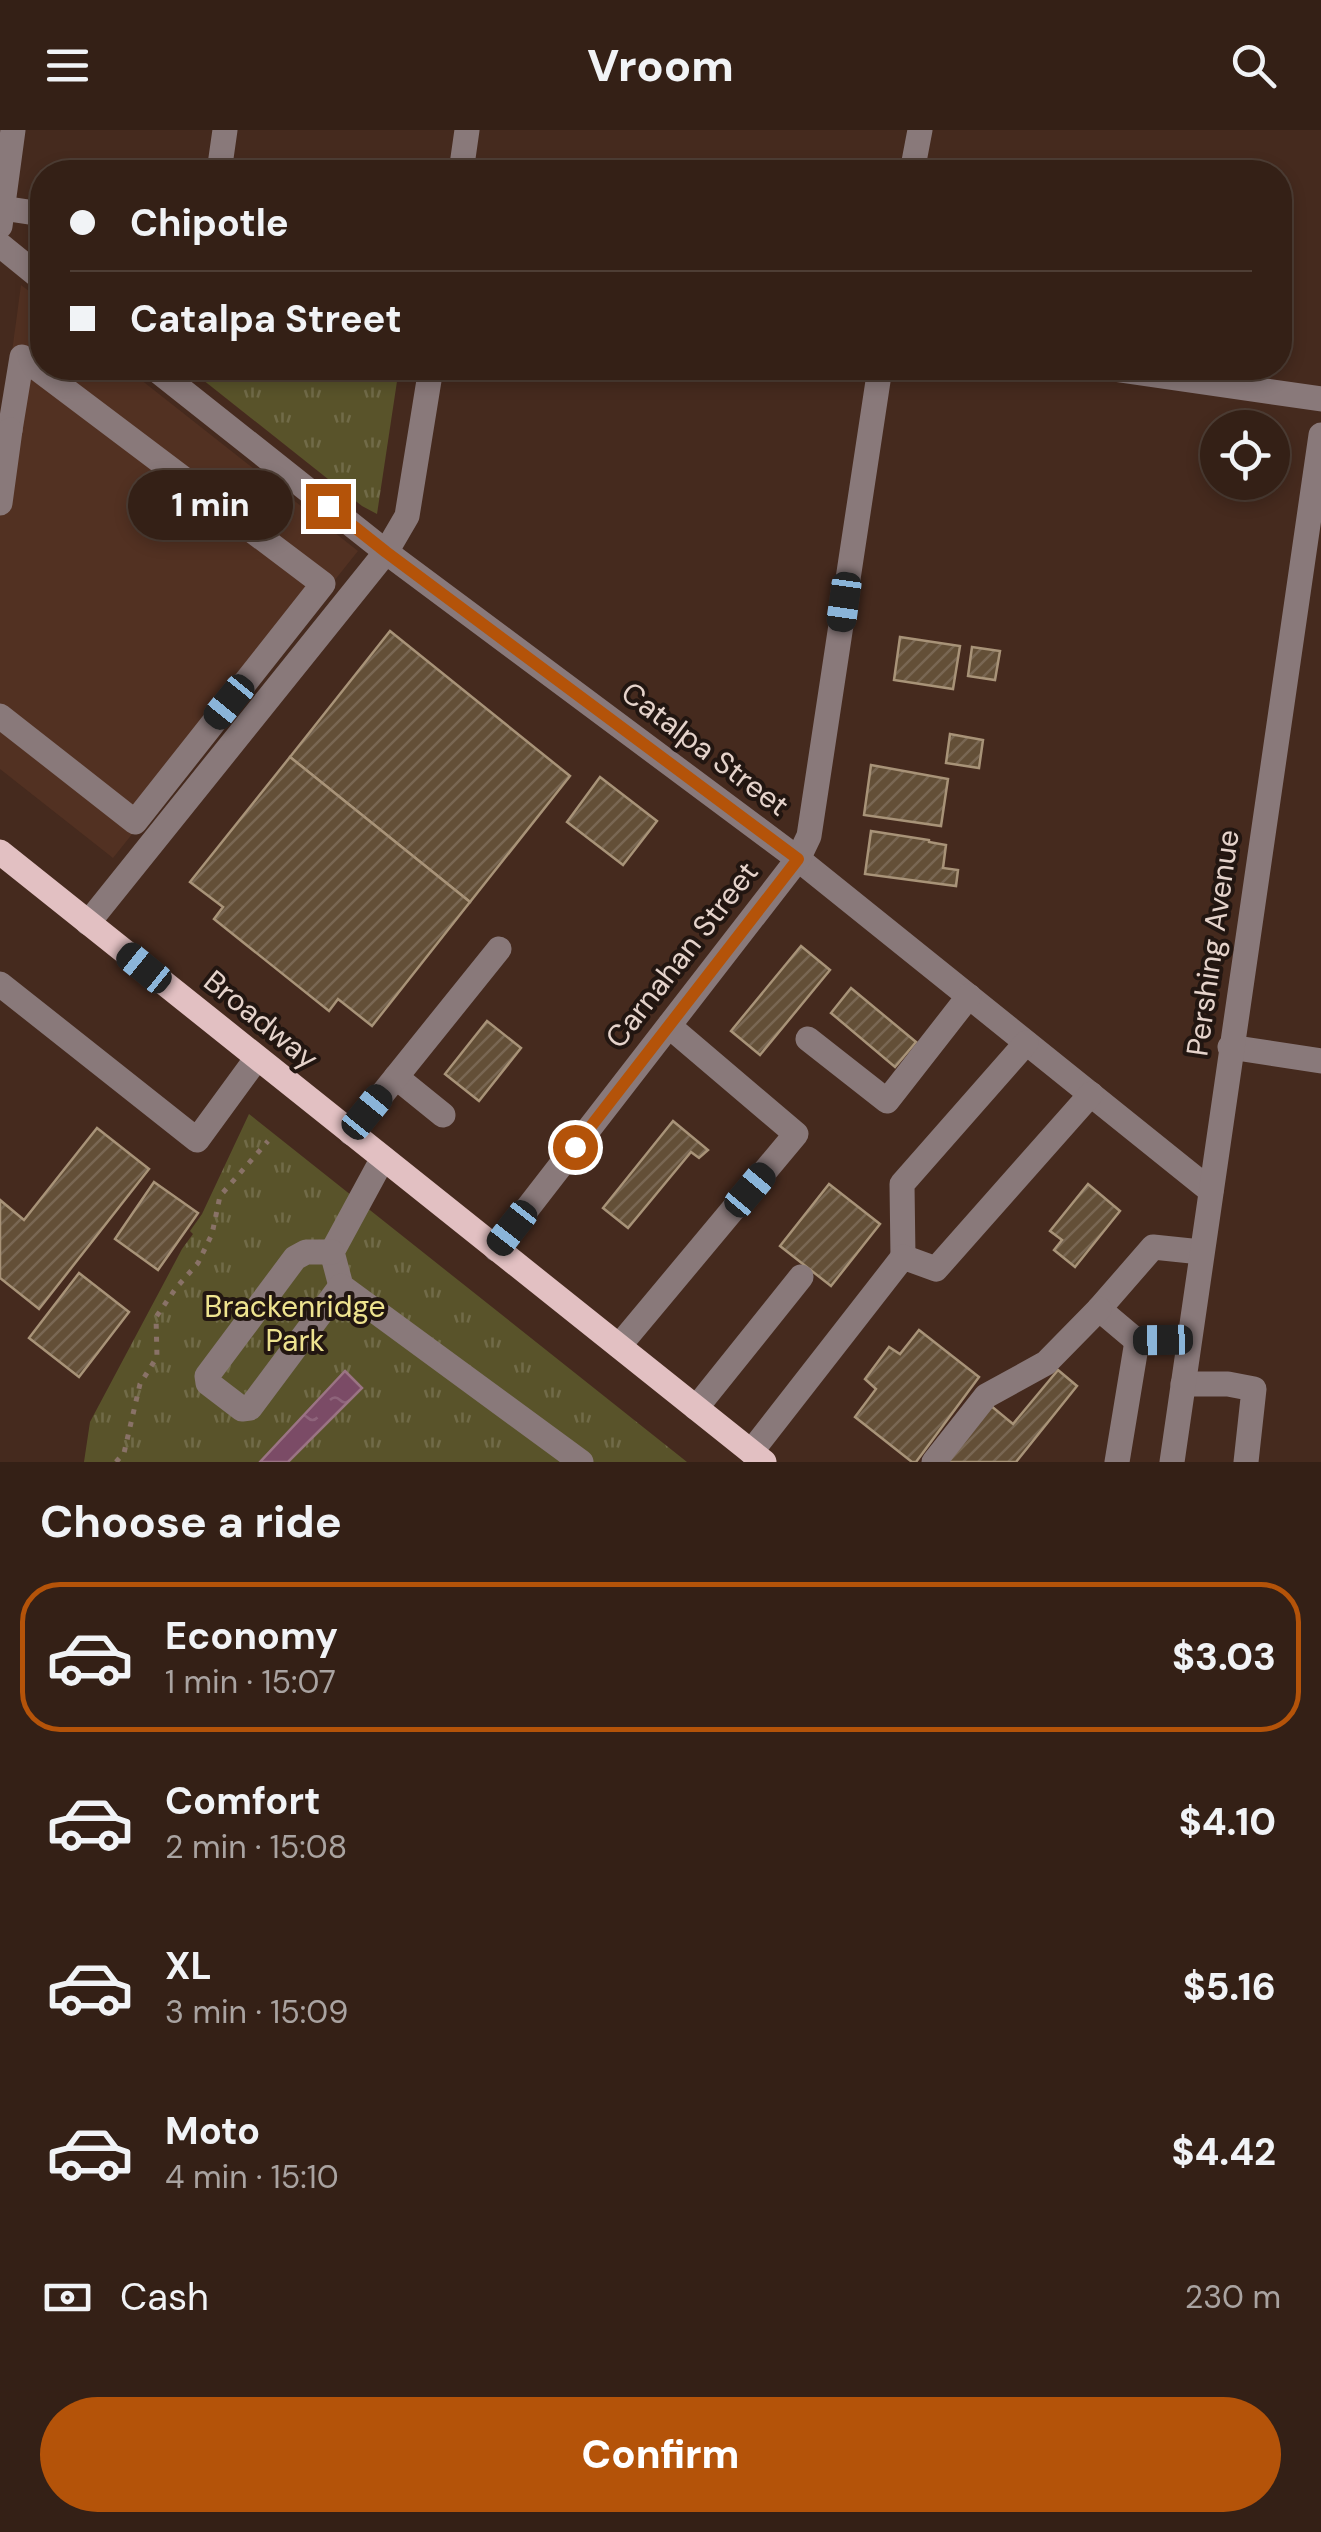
<!DOCTYPE html>
<meta charset="utf-8">
<style>
:root{--surface:#342016;--page:#3c281f;--text:#f1f3f6;--muted:#a9a3a1;--line:#4e3e35;--accent:#b45309}
body{margin:0;font-family:"DM Sans",sans-serif;background:var(--page);color:var(--text);height:100vh;display:flex;flex-direction:column;font-size:38px;white-space:nowrap}
*{box-sizing:border-box;margin:0}
p{font-size:32px;color:var(--muted)}
.icon{flex:none;width:55px;height:55px;fill:none;stroke:currentColor;stroke-width:2;stroke-linecap:round;stroke-linejoin:round}
.map{position:relative;height:1332px;overflow:hidden}
.panel{display:flex;flex-direction:column;background:var(--surface);flex:1}
.panel>*{flex:none}
.guide{position:absolute;left:30px;top:30px;width:1262px;height:220px;border-radius:40px;box-shadow:0 5px 15px #0003,0 0 0 2px var(--line);display:grid;align-content:center;height:220px;padding:0 40px;background:var(--surface)}
.fabs{position:absolute;left:1200px;top:280px;display:grid;gap:20px}
.fabs a{display:grid;place-items:center;width:90px;height:90px;border-radius:50%;background:var(--surface);box-shadow:0 5px 15px #0003,0 0 0 2px var(--line);font-size:50px}
.end{position:absolute;width:45px;height:45px;margin:-22px;border:12px solid #b45309;background:#fff;box-shadow:0 0 0 5px #fff}
.from{border-radius:50%}
.bubble{position:absolute;height:70px;border-radius:35px;background:var(--surface);box-shadow:0 5px 15px #0003,0 0 0 2px var(--line);font-size:32px;font-weight:800;line-height:70px;text-align:center}
.car{position:absolute;width:30px;height:60px;margin:-30px -15px;border-radius:12px;box-shadow:0 0 8px 2px #0007;background:linear-gradient(#222 24%,#8ab4d8 0 40%,#222 0 76%,#8ab4d8 0 86%,#222 0)}
.guide b{display:flex;align-items:center;gap:35px;height:95px;font-size:38px}
.guide b+b{border-top:2px solid var(--line)}
.guide i{width:25px;height:25px;background:var(--text)}
ul{padding:0;list-style:none}
li{display:flex;align-items:center;gap:30px;height:150px;margin:0 20px 15px;padding:0 20px;border:5px solid transparent;border-radius:40px}
li div{flex:1}
li b{display:block;font-size:38px}
li em{font-style:normal;font-weight:800}
li.selected{border-color:var(--accent)}
li>.icon{width:90px;height:90px;stroke-width:1.5}
h2{padding:0 40px;font-size:45px;line-height:120px}
.pay{display:flex;align-items:center;gap:25px;height:110px;padding:0 40px;font-size:38px}
.pay p{margin-inline-start:auto}
.action{display:flex;gap:20px;margin-top:auto;padding:20px 40px}
.action a{flex:1;height:115px;border-radius:60px;background:var(--accent);color:#fff;font-size:40px;font-weight:800;line-height:115px;text-align:center}
header{display:flex;justify-content:space-between;align-items:center;height:130px;padding:0 40px;background:var(--surface);font-size:45px;font-weight:800}
.map>svg:first-child{display:block}
.built{fill:#523122}
.grass{fill:url(#grass-tufts)}
.water{fill:url(#water-ripples);stroke:#9b7484;stroke-width:2.5}
.building{fill:url(#building-hatch);stroke:#a89378;stroke-width:2.5}
.lines{fill:none;stroke-linecap:round;stroke-linejoin:round}
.path{stroke:#897267;stroke-width:5;stroke-dasharray:5 8;stroke-linecap:butt}
.minor{stroke:#89797a;stroke-width:25}
.major{stroke:#e2c0c2;stroke-width:25}
.route{stroke:#b45309;stroke-width:12}
.labels{text-anchor:middle;stroke-width:8;stroke-linejoin:round;paint-order:stroke}
.street-label{font-size:30px;fill:#e5d3cb;stroke:#221611}
.park-label{font-size:30px;fill:#eee38f;stroke:#221611}
</style>
<header><svg class="icon" aria-label="menu" viewBox="0 0 24 24"><path d="M4 6h16M4 12h16M4 18h16"/></svg>Vroom<svg class="icon" aria-label="search" viewBox="0 0 24 24"><circle cx="10" cy="10" r="6"/><path d="M15 15l6 6"/></svg></header>
<div class="map">
<svg width="1321" height="1332" viewBox="0 0 1321 1332">
<defs>
<pattern id="grass-tufts" width="24" height="20" patternUnits="userSpaceOnUse" patternTransform="scale(2.5)"><rect width="24" height="20" fill="#59532a"/><path d="M3 7l-1-3M5 7V3M7 7l1-3M15 17l-1-3M17 17v-4M19 17l1-3" fill="none" stroke="#716b48"/></pattern>
<pattern id="water-ripples" width="26" height="14" patternUnits="userSpaceOnUse" patternTransform="scale(2.5)"><rect width="26" height="14" fill="#7b4b66"/><path d="M2 4q2-2 4 0t4 0M15 11q2-2 4 0t4 0" fill="none" stroke="#8e647b"/></pattern>
<pattern id="building-hatch" width="6" height="6" patternUnits="userSpaceOnUse" patternTransform="scale(2.5)"><rect width="6" height="6" fill="#634f37"/><path d="M-1 1l2-2M0 6l6-6M5 7l2-2" fill="none" stroke="#796753"/></pattern>
</defs>
<rect width="100%" height="100%" fill="#452a1e"/>
<!-- built -->
<polygon class="built" points="21,155 42,171 42,238 126,238 358,421 113,728 0,639 0,311"/>
<!-- grass -->
<g class="grass">
<polygon points="188,238 399,238 377,384 362,376"/>
<polygon points="249,984 687,1332 84,1332 90,1292 182,1119 193,1104 190,1101 202,1084"/>
</g>
<!-- water -->
<polygon class="water" points="345,1241 362,1258 288,1332 260,1332"/>
<!-- building -->
<g class="building">
<polygon points="390,501 570,646 470,772 290,627"/>
<polygon points="900,507 960,516 953,559 894,550"/>
<polygon points="972,517 1000,521 995,550 968,546"/>
<polygon points="950,604 983,610 979,638 946,633"/>
<polygon points="290,627 470,772 372,896 338,869 329,881 214,789 223,777 190,752"/>
<polygon points="871,635 948,649 941,696 864,685"/>
<polygon points="600,647 657,691 623,735 567,692"/>
<polygon points="871,701 929,710 929,712 946,715 943,738 958,740 956,756 865,744"/>
<polygon points="801,816 830,840 760,925 731,901"/>
<polygon points="851,858 916,912 895,937 831,883"/>
<polygon points="487,891 521,918 479,971 445,944"/>
<polygon points="673,991 708,1020 699,1028 691,1022 628,1098 603,1078"/>
<polygon points="97,998 149,1039 39,1179 0,1148 0,1070 24,1090"/>
<polygon points="154,1052 198,1083 158,1140 115,1109"/>
<polygon points="829,1054 880,1094 831,1156 780,1116"/>
<polygon points="1088,1054 1120,1081 1075,1137 1054,1120 1062,1110 1050,1101"/>
<polygon points="79,1143 129,1182 79,1247 29,1208"/>
<polygon points="919,1200 979,1247 916,1332 912,1332 855,1287 876,1259 865,1249 889,1217 900,1224"/>
<polygon points="1058,1240 1077,1256 1016,1332 943,1332 990,1275 1013,1294"/>
</g>
<g class="lines">
<!-- path -->
<polyline class="path" points="116,1332 124,1323 140,1254 157,1227 156,1187 176,1158 198,1133 212,1104 220,1066 268,1011"/>
<!-- minor -->
<g class="minor">
<polyline points="219,42 225,0"/>
<polyline points="461,42 467,0"/>
<polyline points="912,42 920,0"/>
<polyline points="2,78 42,84"/>
<polyline points="0,96 13,0"/>
<polyline points="0,115 42,149"/>
<polyline points="154,238 386,422 798,729 1211,1061"/>
<polyline points="1106,238 1321,269"/>
<polyline points="0,298 10,300 22,227 323,454 135,692 0,586"/>
<polyline points="0,373 10,300"/>
<polyline points="88,793 386,422 407,386 431,238"/>
<polyline points="0,854 197,1010 257,928"/>
<polyline points="808,909 887,971 969,866"/>
<polyline points="1230,917 1321,931"/>
<polyline points="396,947 443,985"/>
<polyline points="351,1003 499,819"/>
<polyline points="383,1028 332,1122 341,1156 581,1332"/>
<polyline points="496,1119 798,729 809,706 880,238"/>
<polyline points="332,1122 306,1122 295,1128 207,1246 208,1253 242,1279 250,1278 341,1156"/>
<polyline points="903,1127 902,1054 1026,913"/>
<polyline points="1137,1211 1099,1179 1153,1117 1201,1122"/>
<polyline points="619,1216 796,1004 669,896"/>
<polyline points="1183,1254 1228,1254 1254,1259 1246,1332"/>
<polyline points="696,1278 801,1147"/>
<polyline points="751,1322 903,1127 936,1139 1091,964"/>
<polyline points="934,1332 986,1266 1046,1233 1099,1179"/>
<polyline points="1117,1332 1137,1211 1189,1210"/>
<polyline points="1172,1332 1321,305"/>
</g>
<!-- major -->
<polyline class="major" points="0,722 764,1332"/>
</g>
<g class="lines">
<!-- route -->
<polyline class="route" points="328,376 386,422 798,729 575,1017"/>
</g>
<g class="labels">
<!-- street labels -->
<g class="street-label">
<text transform="translate(705 619) rotate(37)" y="10">Catalpa Street</text>
<text transform="translate(1213 813) rotate(-82)" y="10">Pershing Avenue</text>
<text transform="translate(682 825) rotate(-52)" y="10">Carnahan Street</text>
<text transform="translate(261 890) rotate(39)" y="10">Broadway</text>
</g>
<!-- park labels -->
<g class="park-label">
<text x="295" y="1187">Brackenridge<tspan x="295" dy="34">Park</tspan></text>
</g>
</g>
</svg>
<div class="fabs">
<a><svg class="icon" aria-label="locate" viewBox="0 0 24 24"><circle cx="12" cy="12" r="6"/><path d="M12 2v4M12 18v4M2 12h4M18 12h4"/></svg></a>
</div>
<i class="end from" style="left:575px;top:1017px"></i>
<i class="end" style="left:328px;top:376px"></i>
<div class="bubble" style="left:128px;top:340px;width:165px">1 min</div>
<i class="car" style="left:844px;top:472px;rotate:188deg"></i>
<i class="car" style="left:229px;top:572px;rotate:219deg"></i>
<i class="car" style="left:144px;top:838px;rotate:309deg"></i>
<i class="car" style="left:367px;top:982px;rotate:39deg"></i>
<i class="car" style="left:750px;top:1060px;rotate:40deg"></i>
<i class="car" style="left:512px;top:1098px;rotate:218deg"></i>
<i class="car" style="left:1163px;top:1210px;rotate:269deg"></i>
<div class="guide">
<b><i class="from"></i>Chipotle</b>
<b><i></i>Catalpa Street</b>
</div>
</div>
<section class="panel">
<h2>Choose a ride</h2>
<ul>
<li class="selected"><svg class="icon" aria-label="car" viewBox="0 0 24 24"><path d="M5 17H2v-5l4-1 3-4h7l3 4 3 1v5h-3M9 17h6M6 11h13"/><circle cx="7" cy="17" r="2"/><circle cx="17" cy="17" r="2"/></svg><div><b>Economy</b><p>1 min · 15:07</p></div><em>$3.03</em></li>
<li><svg class="icon" aria-label="car" viewBox="0 0 24 24"><path d="M5 17H2v-5l4-1 3-4h7l3 4 3 1v5h-3M9 17h6M6 11h13"/><circle cx="7" cy="17" r="2"/><circle cx="17" cy="17" r="2"/></svg><div><b>Comfort</b><p>2 min · 15:08</p></div><em>$4.10</em></li>
<li><svg class="icon" aria-label="car" viewBox="0 0 24 24"><path d="M5 17H2v-5l4-1 3-4h7l3 4 3 1v5h-3M9 17h6M6 11h13"/><circle cx="7" cy="17" r="2"/><circle cx="17" cy="17" r="2"/></svg><div><b>XL</b><p>3 min · 15:09</p></div><em>$5.16</em></li>
<li><svg class="icon" aria-label="car" viewBox="0 0 24 24"><path d="M5 17H2v-5l4-1 3-4h7l3 4 3 1v5h-3M9 17h6M6 11h13"/><circle cx="7" cy="17" r="2"/><circle cx="17" cy="17" r="2"/></svg><div><b>Moto</b><p>4 min · 15:10</p></div><em>$4.42</em></li>
</ul>
<div class="pay"><svg class="icon" aria-label="cash" viewBox="0 0 24 24"><path d="M3 7h18v10H3z"/><circle cx="12" cy="12" r="2"/></svg>Cash<p>230 m</p></div>
<div class="action"><a>Confirm</a></div>
</section>
